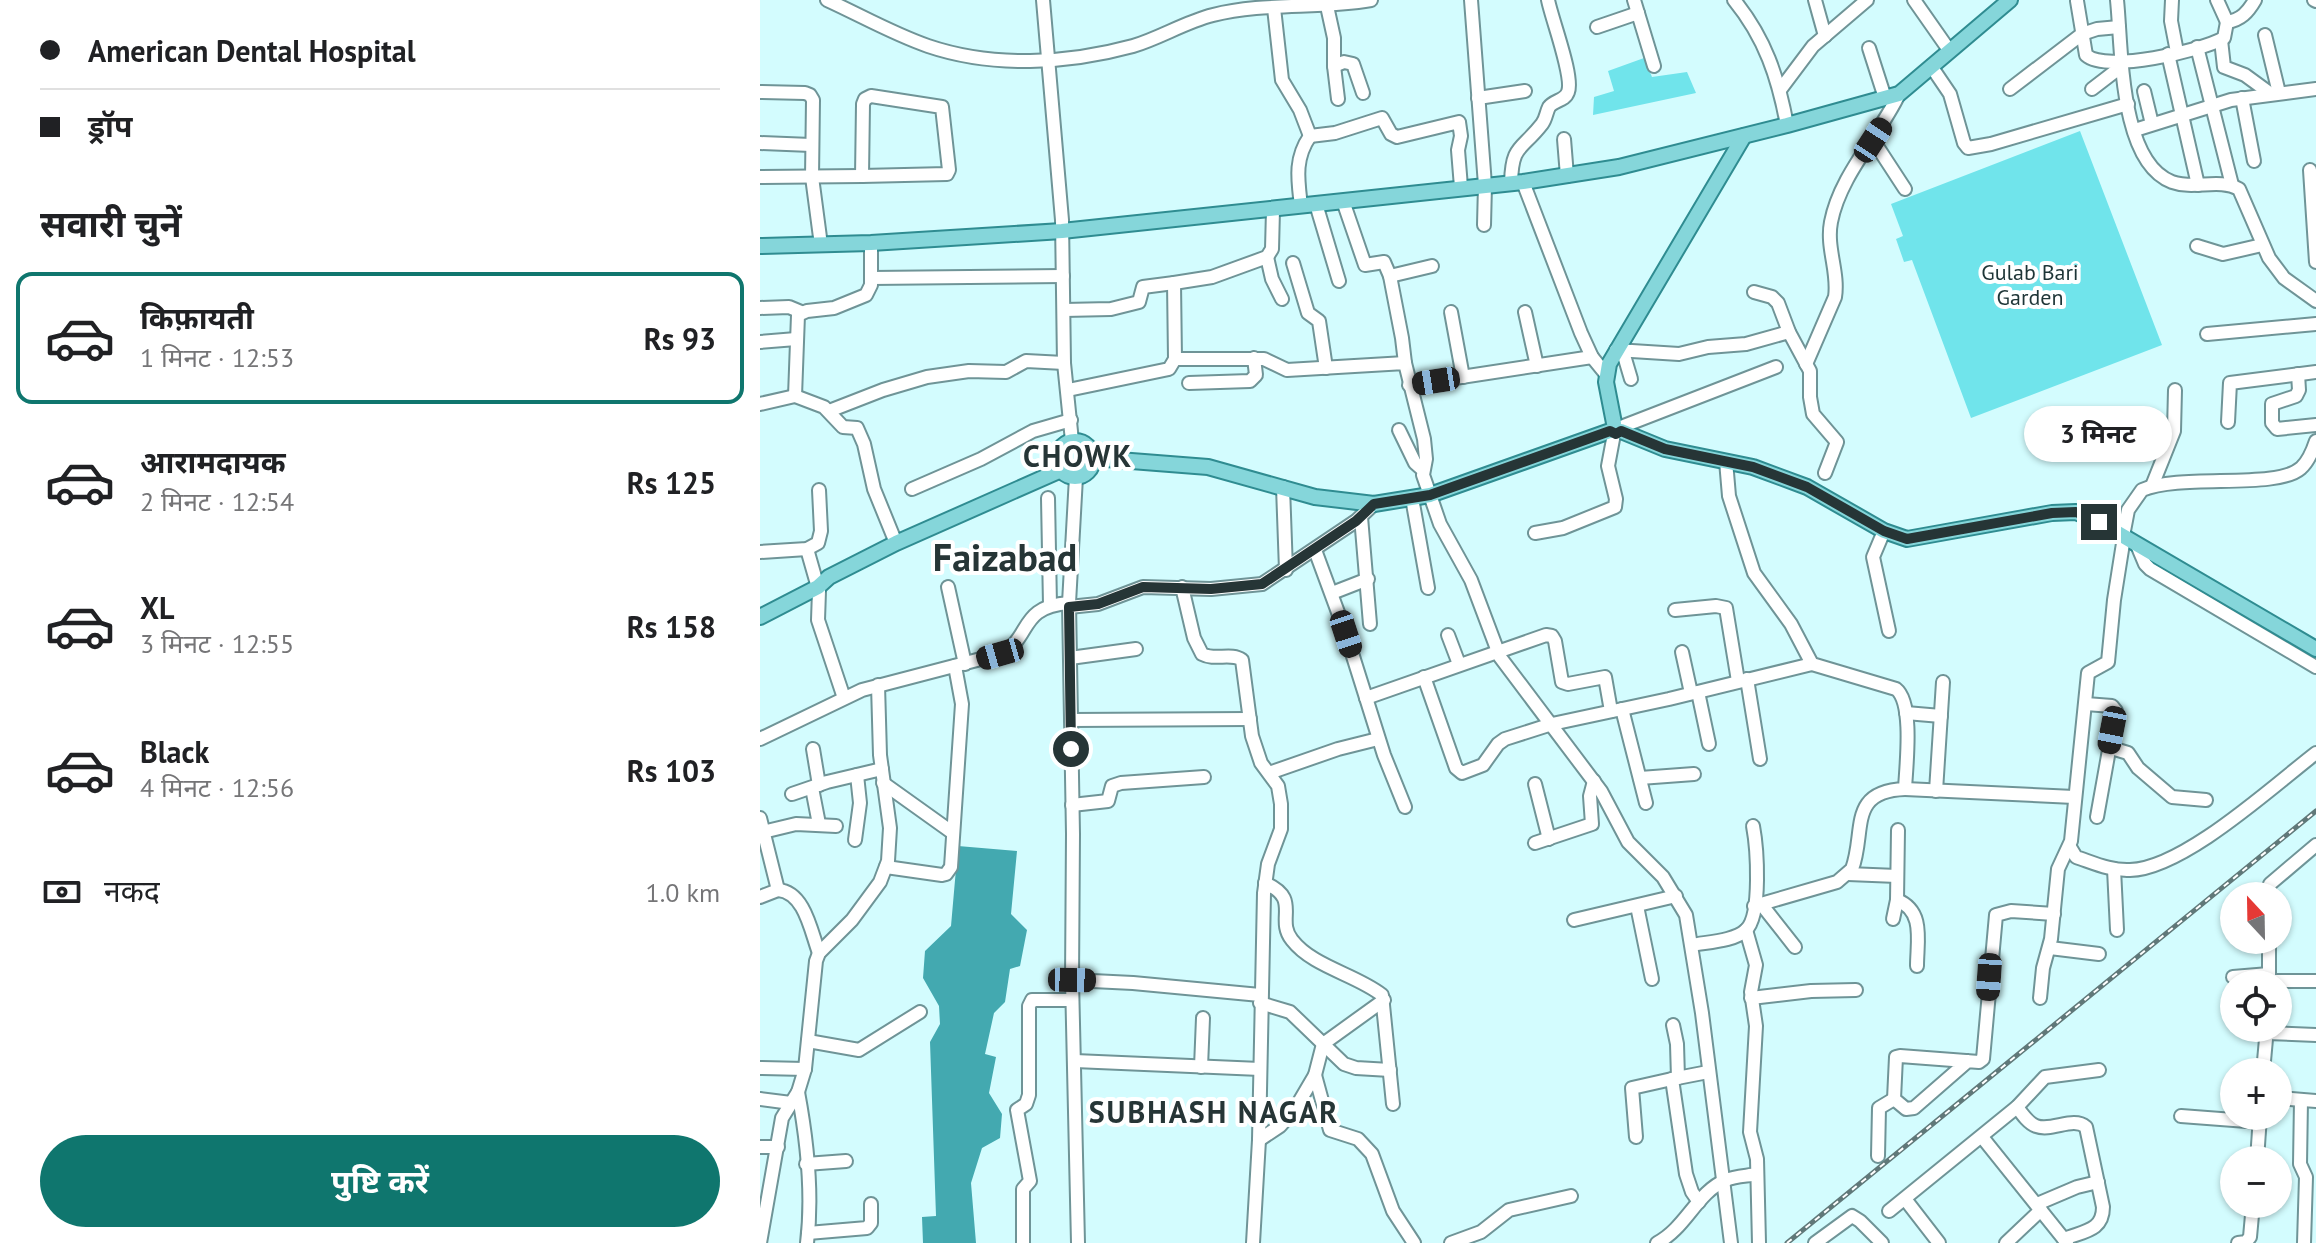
<!DOCTYPE html>
<html lang="hi">
<meta charset="utf-8">
<style>
:root{--surface:#fff;--page:#f2f2f2;--text:#202124;--muted:#757577;--line:#e0e0e0;--accent:#0f766e}
body{margin:0;font-family:"PT Sans","Noto Sans Devanagari",sans-serif;background:var(--page);color:var(--text);height:100vh;display:flex;flex-direction:column;font-size:30px;white-space:nowrap}
*{box-sizing:border-box;margin:0}
p{font-size:26px;color:var(--muted)}
.icon{flex:none;width:44px;height:44px;fill:none;stroke:currentColor;stroke-width:2;stroke-linecap:round;stroke-linejoin:round}
.map{position:relative;flex:1;overflow:hidden}
.side{display:flex;flex-direction:column;background:var(--surface);width:760px}
.side>*{flex:none}
.top-card{display:grid;align-content:center;height:176px;padding:0 40px;background:var(--surface)}
.needle{width:52px;rotate:338deg}
.fabs{position:absolute;left:1460px;top:882px;display:grid;gap:16px}
.fabs a{display:grid;place-items:center;width:72px;height:72px;border-radius:50%;background:var(--surface);box-shadow:0 2px 6px #0004;font-size:40px}
.end{position:absolute;width:36px;height:36px;margin:-18px;border:10px solid #263536;background:#fff;box-shadow:0 0 0 4px #fff}
.from{border-radius:50%}
.bubble{position:absolute;height:56px;border-radius:28px;background:var(--surface);box-shadow:0 2px 6px #0004;font-size:26px;font-weight:700;line-height:56px;text-align:center}
.car{position:absolute;width:24px;height:48px;margin:-24px -12px;border-radius:10px;box-shadow:0 0 6px 2px #0007;background:linear-gradient(#222 24%,#8ab4d8 0 40%,#222 0 76%,#8ab4d8 0 86%,#222 0)}
.top-card b{display:flex;align-items:center;gap:28px;height:76px;font-size:30px}
.top-card b+b{border-top:2px solid var(--line)}
.top-card i{width:20px;height:20px;background:var(--text)}
ul{padding:0;list-style:none}
li{display:flex;align-items:center;gap:24px;height:132px;margin:0 16px 12px;padding:0 24px;border:4px solid transparent;border-radius:16px}
li div{flex:1}
li b{display:block;font-size:30px}
li em{font-style:normal;font-weight:700}
li.selected{border-color:var(--accent)}
li>.icon{width:72px;height:72px;stroke-width:1.5}
h2{padding:0 40px;font-size:36px;line-height:96px}
.pay{display:flex;align-items:center;gap:20px;height:88px;padding:0 40px;font-size:30px}
.pay p{margin-inline-start:auto}
.primary-button{display:flex;gap:16px;margin-top:auto;padding:16px 40px}
.primary-button a{flex:1;height:92px;border-radius:48px;background:var(--accent);color:#fff;font-size:32px;font-weight:700;line-height:92px;text-align:center}
main{display:flex;flex:1;min-height:0}
.map>svg:first-child{display:block}
.green{fill:#70e4eb}
.water{fill:#43a9b0}
.lines{fill:none;stroke-linecap:round;stroke-linejoin:round}
.minor-casing{stroke:#6f9497;stroke-width:16}
.major-casing{stroke:#2f8c91;stroke-width:18}
.minor{stroke:#fff;stroke-width:12}
.major{stroke:#85d6da;stroke-width:14}
.rail-casing{stroke:#607879;stroke-width:5}
.rail{stroke:#fff;stroke-width:2;stroke-dasharray:6;stroke-linecap:butt}
.route{stroke:#263536;stroke-width:10}
.labels{text-anchor:middle;stroke-width:8;stroke-linejoin:round;paint-order:stroke}
.park-label{font-size:22px;fill:#1e3537;stroke:#fff}
.district-label{font-size:30px;font-weight:bold;letter-spacing:2px;fill:#263536;stroke:#fff}
.town-label{font-size:38px;font-weight:bold;fill:#263536;stroke:#fff}
</style>
<main>
<section class="side">
<div class="top-card">
<b><i class="from"></i>American Dental Hospital</b>
<b><i></i>ड्रॉप</b>
</div>
<h2>सवारी चुनें</h2>
<ul>
<li class="selected"><svg class="icon" aria-label="car" viewBox="0 0 24 24"><path d="M5 17H2v-5l4-1 3-4h7l3 4 3 1v5h-3M9 17h6M6 11h13"/><circle cx="7" cy="17" r="2"/><circle cx="17" cy="17" r="2"/></svg><div><b>किफ़ायती</b><p>1 मिनट · 12:53</p></div><em>Rs 93</em></li>
<li><svg class="icon" aria-label="car" viewBox="0 0 24 24"><path d="M5 17H2v-5l4-1 3-4h7l3 4 3 1v5h-3M9 17h6M6 11h13"/><circle cx="7" cy="17" r="2"/><circle cx="17" cy="17" r="2"/></svg><div><b>आरामदायक</b><p>2 मिनट · 12:54</p></div><em>Rs 125</em></li>
<li><svg class="icon" aria-label="car" viewBox="0 0 24 24"><path d="M5 17H2v-5l4-1 3-4h7l3 4 3 1v5h-3M9 17h6M6 11h13"/><circle cx="7" cy="17" r="2"/><circle cx="17" cy="17" r="2"/></svg><div><b>XL</b><p>3 मिनट · 12:55</p></div><em>Rs 158</em></li>
<li><svg class="icon" aria-label="car" viewBox="0 0 24 24"><path d="M5 17H2v-5l4-1 3-4h7l3 4 3 1v5h-3M9 17h6M6 11h13"/><circle cx="7" cy="17" r="2"/><circle cx="17" cy="17" r="2"/></svg><div><b>Black</b><p>4 मिनट · 12:56</p></div><em>Rs 103</em></li>
</ul>
<div class="pay"><svg class="icon" aria-label="cash" viewBox="0 0 24 24"><path d="M3 7h18v10H3z"/><circle cx="12" cy="12" r="2"/></svg>नकद<p>1.0 km</p></div>
<div class="primary-button"><a>पुष्टि करें</a></div>
</section>
<div class="map">
<svg width="1556" height="1243" viewBox="0 0 1556 1243">
<rect width="100%" height="100%" fill="#d3fcfe"/>
<!-- green -->
<g class="green">
<polygon points="884,58 892,77 927,72 936,93 833,115 834,97 854,91 848,71"/>
<polygon points="1320,131 1402,345 1211,418 1152,260 1144,262 1136,239 1143,236 1131,204"/>
</g>
<!-- water -->
<polygon class="water" points="198,846 257,851 251,914 267,930 260,966 250,969 245,1002 234,1013 225,1054 236,1057 229,1093 242,1114 240,1138 222,1148 211,1183 216,1243 163,1243 162,1217 176,1216 170,1042 180,1024 179,1006 163,978 165,951 191,926"/>
<g class="lines">
<defs>
<g id="minor">
<path d="M67,0c33,15 66,34 101,46 65,22 139,18 205,0 27,-8 52,-24 80,-31 50,-13 106,-6 158,-15"/>
<polyline points="283,0 302,220 304,363 312,441"/>
<polyline points="711,0 725,185 724,225"/>
<polyline points="874,0 894,66"/>
<path d="M974,0c31,38 44,77 53,125"/>
<polyline points="1055,0 1065,36"/>
<polyline points="1154,0 1189,50"/>
<path d="M1357,0c5,47 2,162 55,182 22,8 47,-4 67,7l30,69 15,20 32,23"/>
<polyline points="1412,0 1411,21 1417,52"/>
<path d="M1457,0l10,22c14,-2 21,-10 28,-22"/>
<polyline points="1554,0 1556,1"/>
<path d="M1317,1l9,54c20,18 115,-4 138,-17l3,-16"/>
<polyline points="567,6 574,38 574,66 578,99"/>
<polyline points="514,8 522,80 540,110 550,136 575,133 622,118 631,134 637,137 699,122 701,136 698,150 701,187"/>
<polyline points="837,27 878,13"/>
<polyline points="1505,35 1519,93"/>
<polyline points="1461,40 1464,67 1485,75 1511,94"/>
<polyline points="1437,47 1472,185"/>
<polyline points="1109,48 1125,98"/>
<polyline points="1408,54 1438,185"/>
<polyline points="574,66 584,62 593,64 603,93"/>
<polyline points="1171,66 1190,94 1204,143 1208,148 1231,144 1368,104"/>
<polyline points="1250,89 1322,34 1337,29 1359,27"/>
<polyline points="1332,89 1362,66"/>
<polyline points="1020,90 1053,46 1107,0"/>
<polyline points="1384,91 1392,124"/>
<polyline points="0,92 45,93 50,95 53,100 52,177 61,245"/>
<polygon points="111,96 182,107 189,170 187,174 102,176 103,104 105,99"/>
<polyline points="718,98 765,91"/>
<polyline points="1482,98 1494,161"/>
<polyline points="1375,130 1471,100 1556,89"/>
<polyline points="804,139 807,176"/>
<polyline points="1113,140 1145,189"/>
<polyline points="0,143 51,145"/>
<polyline points="1550,170 1556,262"/>
<polyline points="0,177 102,176"/>
<polyline points="763,182 821,333 832,357 845,373"/>
<path d="M751,183c1,-39 10,-32 31,-59 4,-5 4,-11 7,-17 5,-7 16,-6 19,-15 6,-15 -16,-72 -20,-92"/>
<polyline points="583,201 605,265 624,262 630,276"/>
<polyline points="556,204 579,281"/>
<path d="M541,206c-3,-26 -7,-47 9,-70"/>
<polyline points="1437,246 1463,254 1502,245"/>
<polyline points="507,257 512,279 522,299"/>
<polyline points="533,263 548,313 559,321 566,368"/>
<polyline points="111,278 303,276"/>
<polyline points="994,292 1012,297 1018,303 1029,332 1050,371 1050,397 1053,414 1077,442 1065,473"/>
<polyline points="0,308 29,307 41,312"/>
<polyline points="304,310 351,309 379,302 383,287 414,283"/>
<polyline points="691,312 703,377"/>
<polyline points="765,312 777,366"/>
<polyline points="1447,334 1556,324"/>
<polyline points="0,342 36,339"/>
<polyline points="856,350 919,354 948,347 986,344 1029,332"/>
<polyline points="863,352 871,379"/>
<polyline points="415,359 504,359 527,370 645,363 664,439 666,459 663,475 670,495 680,524 711,580 740,657 841,791 868,842 903,877 926,915 942,1013 971,1243"/>
<polyline points="645,363 642,338 630,276 672,266"/>
<path d="M1046,364l29,-67c4,-25 -9,-49 -4,-75 9,-47 48,-86 68,-128"/>
<polyline points="1538,374 1539,390 1536,396 1512,404 1512,423 1517,429 1556,425"/>
<polyline points="429,383 490,381 496,375 494,358"/>
<polyline points="649,385 832,357"/>
<polyline points="308,390 409,369 415,359 414,283 452,277 507,257 512,249 513,210"/>
<polyline points="35,396 38,315 47,311 74,308 106,295 111,285 111,243"/>
<polyline points="0,404 35,396 64,407 83,427 97,428 104,444 114,489 136,543"/>
<polyline points="69,411 123,390 167,377 209,371 246,372 266,361 304,363"/>
<polyline points="1468,422 1470,383 1556,372"/>
<polyline points="861,427 1016,367"/>
<polyline points="639,430 655,463 663,470"/>
<path d="M966,461l3,35 25,77 37,51 21,40 84,25c18,14 10,78 9,100 -58,2 -39,43 -53,80l-15,13 -83,24"/>
<polyline points="316,477 309,603 313,834 312,980 318,1243"/>
<polyline points="1392,486 1414,431 1415,390"/>
<polyline points="523,487 526,570"/>
<polyline points="152,489 221,459 273,431 311,420"/>
<polyline points="288,498 290,605"/>
<polyline points="652,498 668,588"/>
<polyline points="601,517 610,624"/>
<polyline points="1124,531 1113,557 1129,631"/>
<polyline points="775,533 803,528 855,507 856,499 848,466 854,434"/>
<path d="M1363,536l5,-26 14,-20c39,-17 135,0 159,-22 8,-7 12,-18 15,-27"/>
<polyline points="1377,545 1385,564 1390,569 1556,667"/>
<polyline points="47,549 59,591 58,620 84,698"/>
<polyline points="555,550 586,634 624,755 645,807"/>
<polyline points="0,552 47,549 58,543 61,531 59,490"/>
<polyline points="188,587 205,664"/>
<path d="M422,587l12,51 8,16c13,7 29,-2 40,6l10,76 9,27 17,23 3,18v25l-13,35 -4,29 -5,247 -6,103"/>
<polyline points="572,593 608,579"/>
<polyline points="309,607 338,604 383,587 451,589 502,584 596,521 614,504"/>
<polyline points="915,610 956,606 966,608 978,681"/>
<polyline points="688,635 699,664"/>
<polyline points="922,652 931,693"/>
<polyline points="310,658 376,649"/>
<polyline points="664,677 696,768 702,773 723,765 738,744 745,739 792,724 909,699 1052,664"/>
<polyline points="987,679 1000,759"/>
<polyline points="938,692 949,744"/>
<polyline points="606,698 786,635 792,636 795,641 802,682 808,684 845,677 851,711"/>
<polyline points="1326,704 1352,706 1356,711 1337,817"/>
<polyline points="862,709 886,803"/>
<polyline points="1146,713 1181,716"/>
<polyline points="311,720 490,719"/>
<path d="M0,739l102,-49 138,-36c33,-16 17,-47 69,-51"/>
<polyline points="1348,747 1368,753 1378,768 1412,797 1446,800"/>
<polyline points="53,749 59,785"/>
<polyline points="509,773 578,749 618,739"/>
<polyline points="880,778 934,774"/>
<polyline points="123,783 193,833"/>
<polyline points="775,784 789,839"/>
<polyline points="52,788 59,824"/>
<polyline points="1145,789 1314,797"/>
<polyline points="1176,791 1183,682"/>
<polyline points="32,794 67,782 122,769"/>
<polyline points="312,805 348,801 352,786 361,783 444,777"/>
<polyline points="0,818 18,890 0,897"/>
<polyline points="3,832 36,824 76,826"/>
<polyline points="95,840 100,803 97,775"/>
<polyline points="775,843 832,824 830,796 834,781"/>
<path d="M1310,847l6,10c18,6 35,14 54,13 53,-1 143,-84 186,-117"/>
<polyline points="126,867 182,875 186,874 191,867 202,704 195,666"/>
<polyline points="1354,869 1357,930"/>
<polyline points="1088,874 1137,876"/>
<path d="M505,883c37,16 10,36 27,57 21,27 63,34 90,55l11,109"/>
<path d="M18,890c27,2 33,42 41,63"/>
<polyline points="1507,896 1510,884 1556,845"/>
<path d="M1137,900c28,11 20,41 20,66"/>
<polyline points="1002,905 1035,947"/>
<polyline points="877,906 892,979"/>
<polyline points="1133,919 1137,900 1138,830"/>
<polyline points="814,920 916,896"/>
<polyline points="986,930 996,965 991,992 996,1026 990,1132 997,1159 999,1243"/>
<path d="M932,945c15,-3 43,-4 54,-15 16,-15 11,-83 7,-104"/>
<polyline points="1290,948 1339,954"/>
<polyline points="1473,977 1509,974"/>
<polyline points="312,980 373,983 500,995"/>
<polyline points="1509,981 1556,981"/>
<polyline points="1509,984 1509,940"/>
<polyline points="991,998 1051,991 1096,990"/>
<polyline points="1280,998 1283,968 1291,939 1298,869 1311,841 1328,673 1348,662 1354,600 1364,537"/>
<polyline points="500,1003 530,1012 584,1064 596,1068 630,1070"/>
<polyline points="913,1025 917,1044 918,1078"/>
<polyline points="1507,1033 1556,1035"/>
<polyline points="48,1041 99,1050 160,1012"/>
<polyline points="315,1061 500,1069"/>
<polyline points="1208,1061 1154,1108 1146,1109 1134,1099 1136,1057 1140,1056 1219,1062 1223,1059 1236,915 1251,911 1294,914"/>
<polyline points="441,1067 443,1018"/>
<polyline points="0,1068 45,1069"/>
<polyline points="1503,1072 1507,1028"/>
<polyline points="555,1075 570,1130 598,1139 612,1154 633,1211 654,1243"/>
<path d="M38,1092c9,48 15,102 9,151"/>
<polyline points="1518,1098 1556,1101"/>
<polyline points="0,1099 31,1103"/>
<polyline points="1541,1100 1540,1164 1546,1177 1544,1243"/>
<path d="M1257,1107c5,7 11,16 19,19 16,6 37,-10 50,1l17,80c0,24 -19,24 -39,32"/>
<polyline points="1421,1116 1500,1122"/>
<polyline points="876,1137 872,1088 912,1079"/>
<polyline points="1222,1137 1307,1243"/>
<polyline points="499,1140 520,1126 535,1109 555,1075 563,1044 624,1000"/>
<polyline points="0,1147 18,1147"/>
<polyline points="1118,1156 1119,1108 1134,1099"/>
<polyline points="1497,1160 1500,1116"/>
<polyline points="46,1164 86,1161"/>
<polyline points="1145,1199 1179,1243"/>
<polyline points="939,1202 932,1192 926,1174 912,1079 948,1072"/>
<polyline points="1277,1204 1317,1187 1338,1182"/>
<polyline points="1129,1211 1257,1107 1285,1077 1339,1070"/>
<polyline points="48,1233 107,1228 111,1223 111,1204"/>
<polyline points="0,1243 22,1118 38,1092 45,1069 56,961 59,953 92,920 120,882 128,861 130,828 120,755 118,685"/>
<polyline points="263,1243 263,1189 270,1181 257,1110 266,1104 269,1095 269,1006 272,1000 312,1000"/>
<polyline points="691,1243 721,1232 749,1210 811,1196"/>
<path d="M897,1243c29,-15 40,-51 69,-63 9,-4 21,-4 31,-6"/>
<polyline points="1055,1243 1092,1216 1100,1221 1122,1243"/>
<polyline points="1246,1243 1281,1210"/>
<polyline points="1478,1243 1486,1242 1490,1237 1493,1204"/>
</g>
<g id="major">
<polyline points="0,246 111,243 302,231 763,182 859,167 1027,125 1139,94 1250,0"/>
<polyline points="854,423 846,382 849,364 984,136"/>
<polyline points="861,431 905,449 993,467 1047,487 1124,531 1147,539 1292,513 1316,512 1339,522 1556,649"/>
<circle cx="315" cy="459" r="18"/>
<polyline points="333,458 448,467 555,497 614,504 670,495 850,431"/>
<polyline points="0,617 58,587 69,577 136,543 301,470"/>
</g>
</defs>
<!-- minor casing -->
<use href="#minor" class="minor-casing"/>
<!-- major casing -->
<use href="#major" class="major-casing"/>
<!-- minor -->
<use href="#minor" class="minor"/>
<!-- major -->
<use href="#major" class="major"/>
<defs>
<polyline id="rail" points="1027,1243 1556,811"/>
</defs>
<!-- rail casing -->
<use href="#rail" class="rail-casing"/>
<!-- rail -->
<use href="#rail" class="rail"/>
</g>
<g class="lines">
<!-- route -->
<polyline class="route" points="311,749 309,607 338,604 383,587 451,589 502,584 596,521 614,504 670,495 850,431 856,434 861,431 905,449 993,467 1047,487 1124,531 1147,539 1292,513 1316,512 1339,522"/>
</g>
<g class="labels">
<!-- park labels -->
<g class="park-label">
<text x="1270" y="280">Gulab Bari<tspan x="1270" dy="25">Garden</tspan></text>
</g>
<!-- district labels -->
<g class="district-label">
<text x="318" y="467">CHOWK</text>
<text x="454" y="1123">SUBHASH NAGAR</text>
</g>
<!-- town labels -->
<g class="town-label">
<text x="245" y="571">Faizabad</text>
</g>
</g>
</svg>
<div class="fabs">
<a><svg class="needle" viewBox="-14 -14 28 28"><path d="M0-13l5 13h-10z" fill="#e53935"/><path d="M0 13l5-13h-10z" fill="#757577"/></svg></a>
<a><svg class="icon" aria-label="locate" viewBox="0 0 24 24"><circle cx="12" cy="12" r="6"/><path d="M12 2v4M12 18v4M2 12h4M18 12h4"/></svg></a>
<a>+</a>
<a>−</a>
</div>
<i class="end from" style="left:311px;top:749px"></i>
<i class="end" style="left:1339px;top:522px"></i>
<div class="bubble" style="left:1264px;top:406px;width:148px">3 मिनट</div>
<i class="car" style="left:1113px;top:140px;rotate:33deg"></i>
<i class="car" style="left:676px;top:381px;rotate:261deg"></i>
<i class="car" style="left:586px;top:634px;rotate:162deg"></i>
<i class="car" style="left:240px;top:654px;rotate:254deg"></i>
<i class="car" style="left:1352px;top:730px;rotate:191deg"></i>
<i class="car" style="left:1229px;top:977px;rotate:184deg"></i>
<i class="car" style="left:312px;top:980px;rotate:91deg"></i>
</div>
</main>
